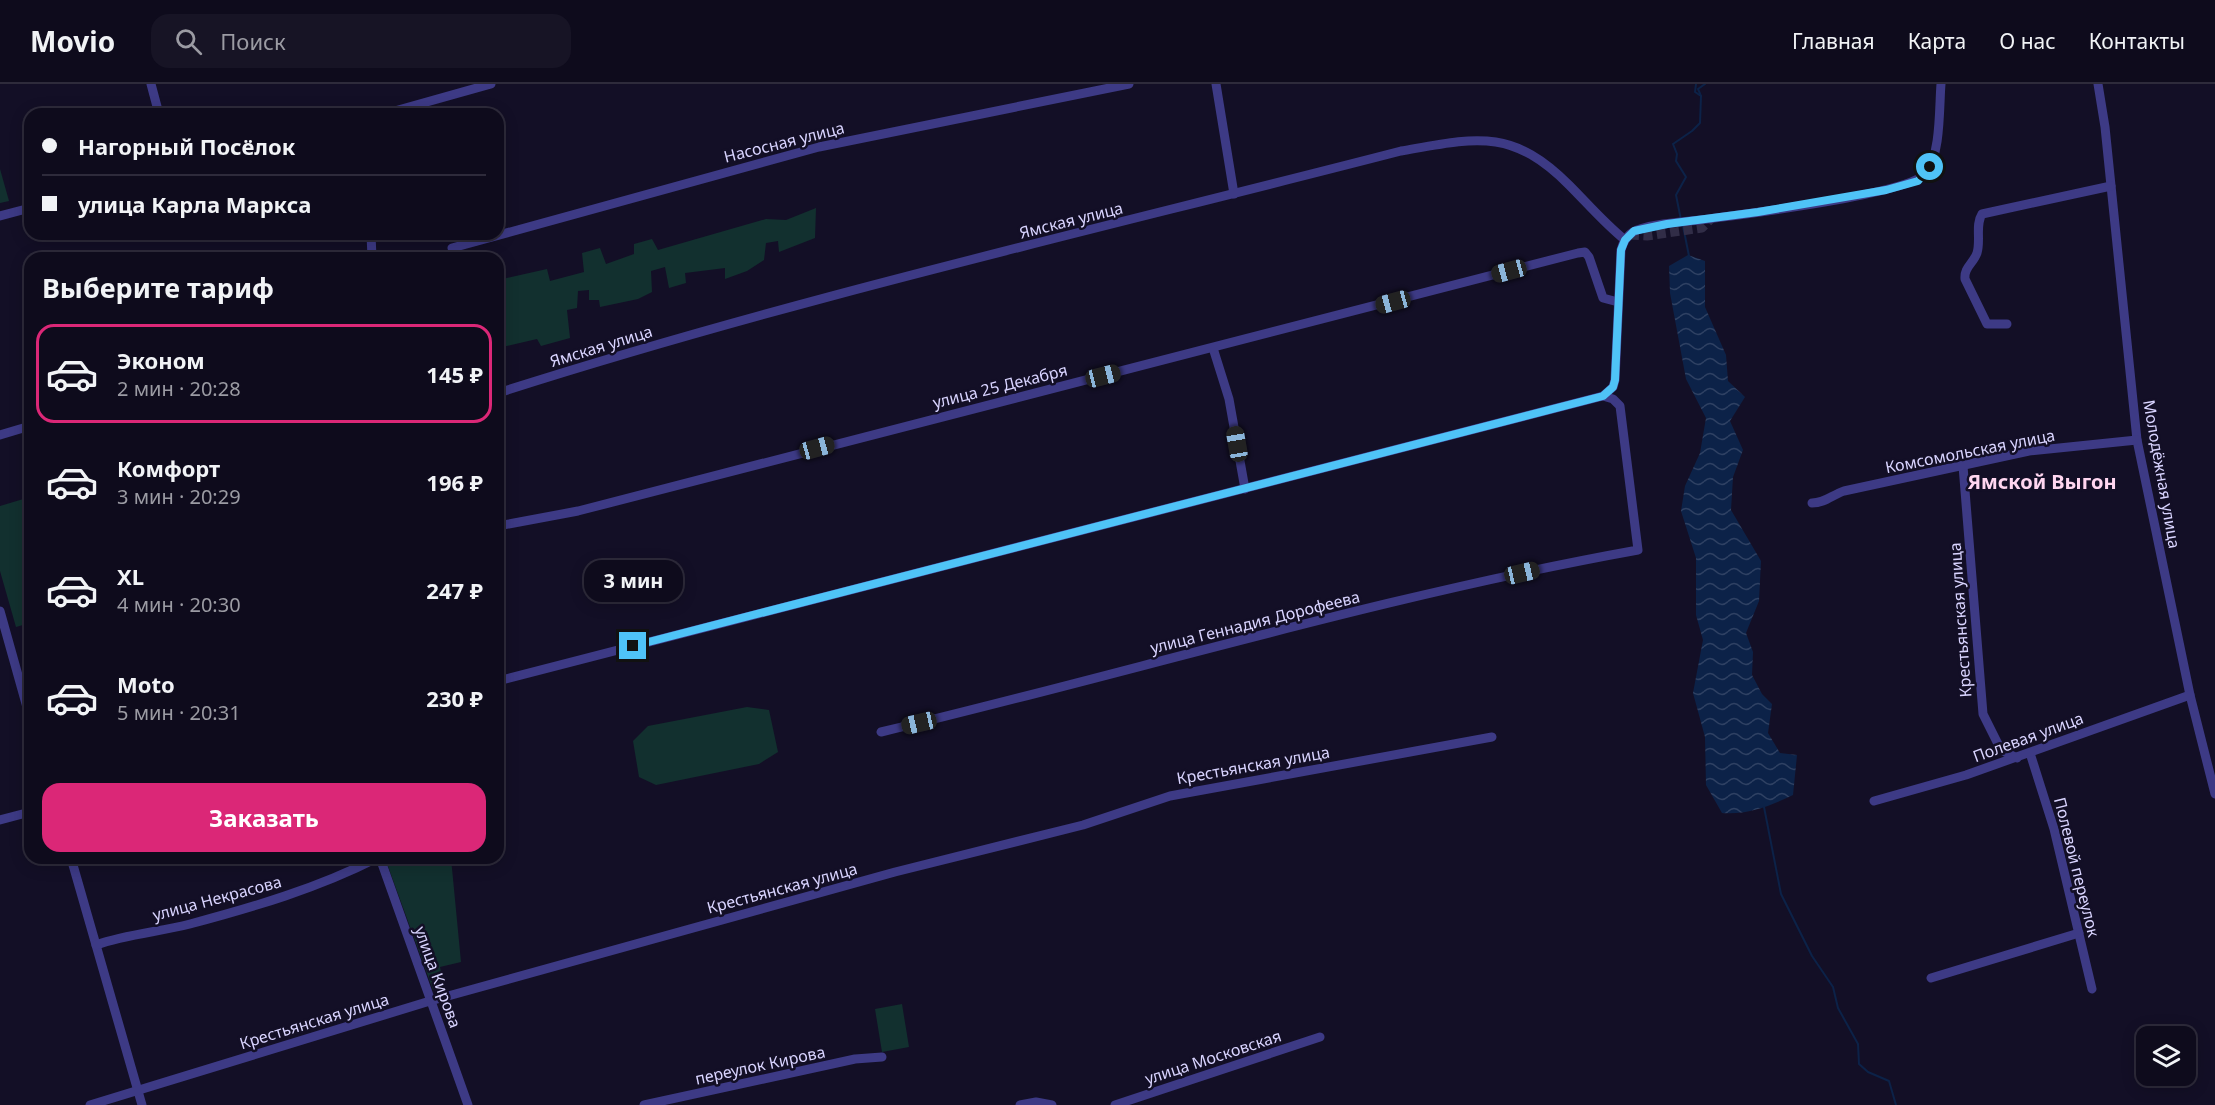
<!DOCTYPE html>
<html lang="ru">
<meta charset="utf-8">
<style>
:root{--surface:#0e0b1c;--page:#171425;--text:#f1f3f6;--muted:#9b9ba3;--line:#2e2b3b;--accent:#db2777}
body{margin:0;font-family:"Noto Sans",sans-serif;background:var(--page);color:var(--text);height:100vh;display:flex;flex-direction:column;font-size:22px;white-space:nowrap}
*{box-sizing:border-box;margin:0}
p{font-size:20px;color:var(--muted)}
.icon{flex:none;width:33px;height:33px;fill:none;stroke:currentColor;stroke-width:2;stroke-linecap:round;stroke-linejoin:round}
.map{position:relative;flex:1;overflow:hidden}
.side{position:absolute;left:24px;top:168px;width:480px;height:612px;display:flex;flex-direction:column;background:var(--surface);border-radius:18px;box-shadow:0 3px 15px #0003,0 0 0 2px var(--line)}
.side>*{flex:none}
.top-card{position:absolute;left:24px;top:24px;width:480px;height:132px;border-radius:18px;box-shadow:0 3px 15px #0003,0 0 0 2px var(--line);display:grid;align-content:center;height:132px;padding:0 18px;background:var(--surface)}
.fabs{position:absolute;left:2136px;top:942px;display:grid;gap:12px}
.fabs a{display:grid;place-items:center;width:60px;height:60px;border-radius:12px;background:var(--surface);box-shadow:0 3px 15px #0003,0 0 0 2px var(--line);font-size:30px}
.end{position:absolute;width:27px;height:27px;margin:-14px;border:8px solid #4fc3f7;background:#111;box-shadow:0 0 0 3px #111}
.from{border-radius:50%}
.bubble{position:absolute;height:42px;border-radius:18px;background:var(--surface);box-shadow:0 3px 15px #0003,0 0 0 2px var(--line);font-size:20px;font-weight:700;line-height:42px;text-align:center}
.car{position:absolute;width:18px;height:36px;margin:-18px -9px;border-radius:8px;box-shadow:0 0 4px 2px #0007;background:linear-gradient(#222 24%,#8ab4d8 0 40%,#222 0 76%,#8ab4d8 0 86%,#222 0)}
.top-card b{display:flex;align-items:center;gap:21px;height:57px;font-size:22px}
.top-card b+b{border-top:2px solid var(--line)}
.top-card i{width:15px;height:15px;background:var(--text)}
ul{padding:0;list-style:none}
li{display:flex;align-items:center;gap:18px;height:99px;margin:0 12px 9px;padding:0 6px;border:3px solid transparent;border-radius:18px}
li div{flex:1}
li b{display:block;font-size:22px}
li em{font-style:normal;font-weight:700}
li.current{border-color:var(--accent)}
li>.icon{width:54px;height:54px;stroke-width:1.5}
h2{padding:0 18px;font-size:27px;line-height:72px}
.action{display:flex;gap:12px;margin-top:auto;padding:12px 18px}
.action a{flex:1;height:69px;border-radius:18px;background:var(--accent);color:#fff;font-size:24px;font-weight:700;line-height:69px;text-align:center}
header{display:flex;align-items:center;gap:36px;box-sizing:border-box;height:84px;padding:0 30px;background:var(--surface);border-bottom:2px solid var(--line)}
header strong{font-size:28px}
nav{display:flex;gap:33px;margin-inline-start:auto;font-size:21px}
.search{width:420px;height:54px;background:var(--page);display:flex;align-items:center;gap:15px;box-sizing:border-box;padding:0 21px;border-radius:18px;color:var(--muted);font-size:22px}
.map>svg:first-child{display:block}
.green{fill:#12302f}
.water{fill:url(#water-waves)}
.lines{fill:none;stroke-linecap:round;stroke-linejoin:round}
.stream{stroke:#0c2248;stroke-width:2}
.minor-tunnel{stroke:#312d47;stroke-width:9;stroke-dasharray:9 4.5;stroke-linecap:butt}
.minor{stroke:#3d3a85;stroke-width:9}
.route{stroke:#4fc3f7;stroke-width:8}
.labels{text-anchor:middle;stroke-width:5;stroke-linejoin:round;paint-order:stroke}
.street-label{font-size:16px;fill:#d9d4ff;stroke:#130f26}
.quarter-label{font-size:20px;font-weight:bold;fill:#ffd6f0;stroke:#130f26}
</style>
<header>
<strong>Movio</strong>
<div class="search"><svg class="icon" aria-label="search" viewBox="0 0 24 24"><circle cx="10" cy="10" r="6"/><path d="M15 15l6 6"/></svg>Поиск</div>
<nav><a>Главная</a><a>Карта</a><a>О нас</a><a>Контакты</a></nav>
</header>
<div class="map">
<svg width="2215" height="1021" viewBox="0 0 2215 1021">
<defs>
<pattern id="water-waves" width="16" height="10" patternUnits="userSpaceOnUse" patternTransform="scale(1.5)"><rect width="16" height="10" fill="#0c2248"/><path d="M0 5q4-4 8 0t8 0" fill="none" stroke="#2f4163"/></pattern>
</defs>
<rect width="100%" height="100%" fill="#130f26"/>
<!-- green -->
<g class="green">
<polygon points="0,85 9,117 0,119"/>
<polygon points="816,124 815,154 779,168 778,157 766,159 764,176 747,187 725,195 725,184 685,189 686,199 669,204 665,183 651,187 652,208 638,215 600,223 599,216 589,216 589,206 578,207 577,224 567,226 570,254 541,262 537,255 498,264 498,196 547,185 550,197 584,188 582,169 600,164 606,180 634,170 634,160 652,155 658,166 766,135 786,136"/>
<polygon points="30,413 30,539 16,543 0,487 0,422"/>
<polygon points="747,623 769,626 778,668 759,680 656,701 639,693 633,657 648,642"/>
<polygon points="385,774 451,774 461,878 440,883 444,902 433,906"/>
<polygon points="902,920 909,963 882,968 875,925"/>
</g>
<!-- water -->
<path class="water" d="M1688,171l17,6v46l21,48 2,26 17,16 -15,24 13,29 -10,27 -2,33 30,51 -2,40 -13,32 7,19 -1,23 10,19 10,10 -4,29 12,20 17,2 -4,40c-23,11 -45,20 -71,18l-16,-28 -1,-48 -12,-44 10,-53 -7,-25v-57l-15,-47 4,-25 15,-33 6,-35 -20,-39 -16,-86 -1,-27z"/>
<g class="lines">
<!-- stream -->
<g class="stream">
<polyline points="1701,12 1698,5 1705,0"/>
<polyline points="1681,136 1676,111 1686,93 1676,77 1677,70 1673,60 1692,47 1700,39 1701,12 1695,8 1696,0"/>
<polyline points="1683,142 1689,172"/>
<polyline points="1764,723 1781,810 1812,872 1833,903 1838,924 1858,960 1859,980 1868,988 1889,997 1896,1021"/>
</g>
<!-- minor-tunnel -->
<polyline class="minor-tunnel" points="1630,151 1647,152 1702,144 1712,134"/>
<!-- minor -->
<g class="minor">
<polyline points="151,0 159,30"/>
<polyline points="1216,0 1234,110"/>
<polyline points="2098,0 2105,43 2137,356 2190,611 2215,710"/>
<polyline points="384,30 491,0"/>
<polyline points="0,132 30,124"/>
<polyline points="371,150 372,174"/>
<polyline points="452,164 819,63 1129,0"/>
<path d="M2007,240h-20l-22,-45c-1,-12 8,-15 12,-26 4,-13 -2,-28 5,-39l129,-28"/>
<polyline points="1213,264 1229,315 1245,405"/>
<path d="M498,309c297,-95 601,-164 903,-242 74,-13 110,-24 168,34 19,19 35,38 56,55"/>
<polyline points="0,351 30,342"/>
<polyline points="1963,382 1983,630 2001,666 2017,674"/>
<path d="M1812,419c13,0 20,-8 32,-12l185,-40 108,-11"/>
<polyline points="498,442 578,427 1578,169 1585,168 1589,173 1603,214 1618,218"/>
<polyline points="0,527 30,634"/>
<path d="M498,597l1105,-285 10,-9 2,-7 6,-130c2,-7 5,-14 12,-18 13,-8 51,-10 67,-12 37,-5 208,-25 226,-47 15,-19 13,-65 15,-89"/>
<path d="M881,648c252,-60 501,-136 757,-182l-18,-144 -7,-7 -10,-3"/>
<polyline points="2030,669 2054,745 2092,905"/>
<polyline points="1874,717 1966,691 2190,611"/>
<polyline points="0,736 30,728"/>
<polyline points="71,774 142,1021"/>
<polyline points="380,774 468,1021"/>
<path d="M96,861c31,-11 63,-13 94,-21 64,-17 128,-36 187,-66"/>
<polyline points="1931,894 2079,849"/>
<polyline points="90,1021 430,917 895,788 1083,741 1170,712 1492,653"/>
<polyline points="644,1021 855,975 882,973"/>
<polyline points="1020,1021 1036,1018 1052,1021"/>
<polyline points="1115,1021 1320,953"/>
</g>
</g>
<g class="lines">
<!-- route -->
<polyline class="route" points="633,562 1603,312 1613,303 1615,296 1621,166 1625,156 1634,147 1667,140 1758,128 1886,106 1918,97 1930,83"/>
</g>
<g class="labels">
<!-- street labels -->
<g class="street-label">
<text transform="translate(784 58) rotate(-14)" y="6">Насосная улица</text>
<text transform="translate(1071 136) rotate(-14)" y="6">Ямская улица</text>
<text transform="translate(601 262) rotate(-17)" y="6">Ямская улица</text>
<text transform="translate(1000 302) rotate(-14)" y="6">улица 25 Декабря</text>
<text transform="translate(1970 367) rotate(-11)" y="6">Комсомольская улица</text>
<text transform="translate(2162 390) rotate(80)" y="6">Молодёжная улица</text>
<text transform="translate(1960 536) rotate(-94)" y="6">Крестьянская улица</text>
<text transform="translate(1255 538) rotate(-14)" y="6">улица Геннадия Дорофеева</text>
<text transform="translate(2028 653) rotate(-20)" y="6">Полевая улица</text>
<text transform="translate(1253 681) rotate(-10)" y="6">Крестьянская улица</text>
<text transform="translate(2077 783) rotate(76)" y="6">Полевой переулок</text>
<text transform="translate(782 804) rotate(-15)" y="6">Крестьянская улица</text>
<text transform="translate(217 814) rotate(-15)" y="6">улица Некрасова</text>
<text transform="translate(438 893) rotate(70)" y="6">улица Кирова</text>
<text transform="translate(314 937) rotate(-17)" y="6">Крестьянская улица</text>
<text transform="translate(1213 973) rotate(-18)" y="6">улица Московская</text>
<text transform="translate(760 981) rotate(-12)" y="6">переулок Кирова</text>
</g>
<!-- quarter labels -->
<g class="quarter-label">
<text x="2042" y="405">Ямской Выгон</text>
</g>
</g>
</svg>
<div class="fabs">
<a><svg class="icon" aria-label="layers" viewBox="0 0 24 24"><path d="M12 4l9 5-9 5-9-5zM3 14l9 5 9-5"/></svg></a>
</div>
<i class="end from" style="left:1930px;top:83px"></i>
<i class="end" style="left:633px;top:562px"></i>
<div class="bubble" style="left:584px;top:476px;width:99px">3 мин</div>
<i class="car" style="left:1509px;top:187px;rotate:255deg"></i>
<i class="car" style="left:1393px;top:218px;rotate:255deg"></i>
<i class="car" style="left:1103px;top:292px;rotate:76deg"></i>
<i class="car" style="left:1237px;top:360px;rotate:350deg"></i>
<i class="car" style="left:817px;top:364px;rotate:75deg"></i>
<i class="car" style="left:1522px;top:489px;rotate:77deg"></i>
<i class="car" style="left:919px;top:639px;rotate:257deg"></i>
<div class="top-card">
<b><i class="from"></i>Нагорный Посёлок</b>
<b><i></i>улица Карла Маркса</b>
</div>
<section class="side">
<h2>Выберите тариф</h2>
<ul>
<li class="current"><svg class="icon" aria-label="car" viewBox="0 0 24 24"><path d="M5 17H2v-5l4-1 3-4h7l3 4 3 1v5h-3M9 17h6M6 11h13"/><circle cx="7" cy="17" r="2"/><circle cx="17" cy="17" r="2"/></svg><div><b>Эконом</b><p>2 мин · 20:28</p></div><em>145 ₽</em></li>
<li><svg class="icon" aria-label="car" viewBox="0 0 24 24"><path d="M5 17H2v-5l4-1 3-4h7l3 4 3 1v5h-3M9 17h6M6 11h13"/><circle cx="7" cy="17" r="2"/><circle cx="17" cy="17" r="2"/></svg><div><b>Комфорт</b><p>3 мин · 20:29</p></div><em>196 ₽</em></li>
<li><svg class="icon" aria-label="car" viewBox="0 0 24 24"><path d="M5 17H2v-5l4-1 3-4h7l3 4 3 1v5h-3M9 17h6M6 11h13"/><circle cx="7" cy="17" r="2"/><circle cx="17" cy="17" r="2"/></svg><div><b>XL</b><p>4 мин · 20:30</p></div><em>247 ₽</em></li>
<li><svg class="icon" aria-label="car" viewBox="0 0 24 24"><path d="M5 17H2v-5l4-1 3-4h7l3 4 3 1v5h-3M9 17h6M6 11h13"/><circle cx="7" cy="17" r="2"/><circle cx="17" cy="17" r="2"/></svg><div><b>Moto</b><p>5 мин · 20:31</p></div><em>230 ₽</em></li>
</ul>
<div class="action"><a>Заказать</a></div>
</section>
</div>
